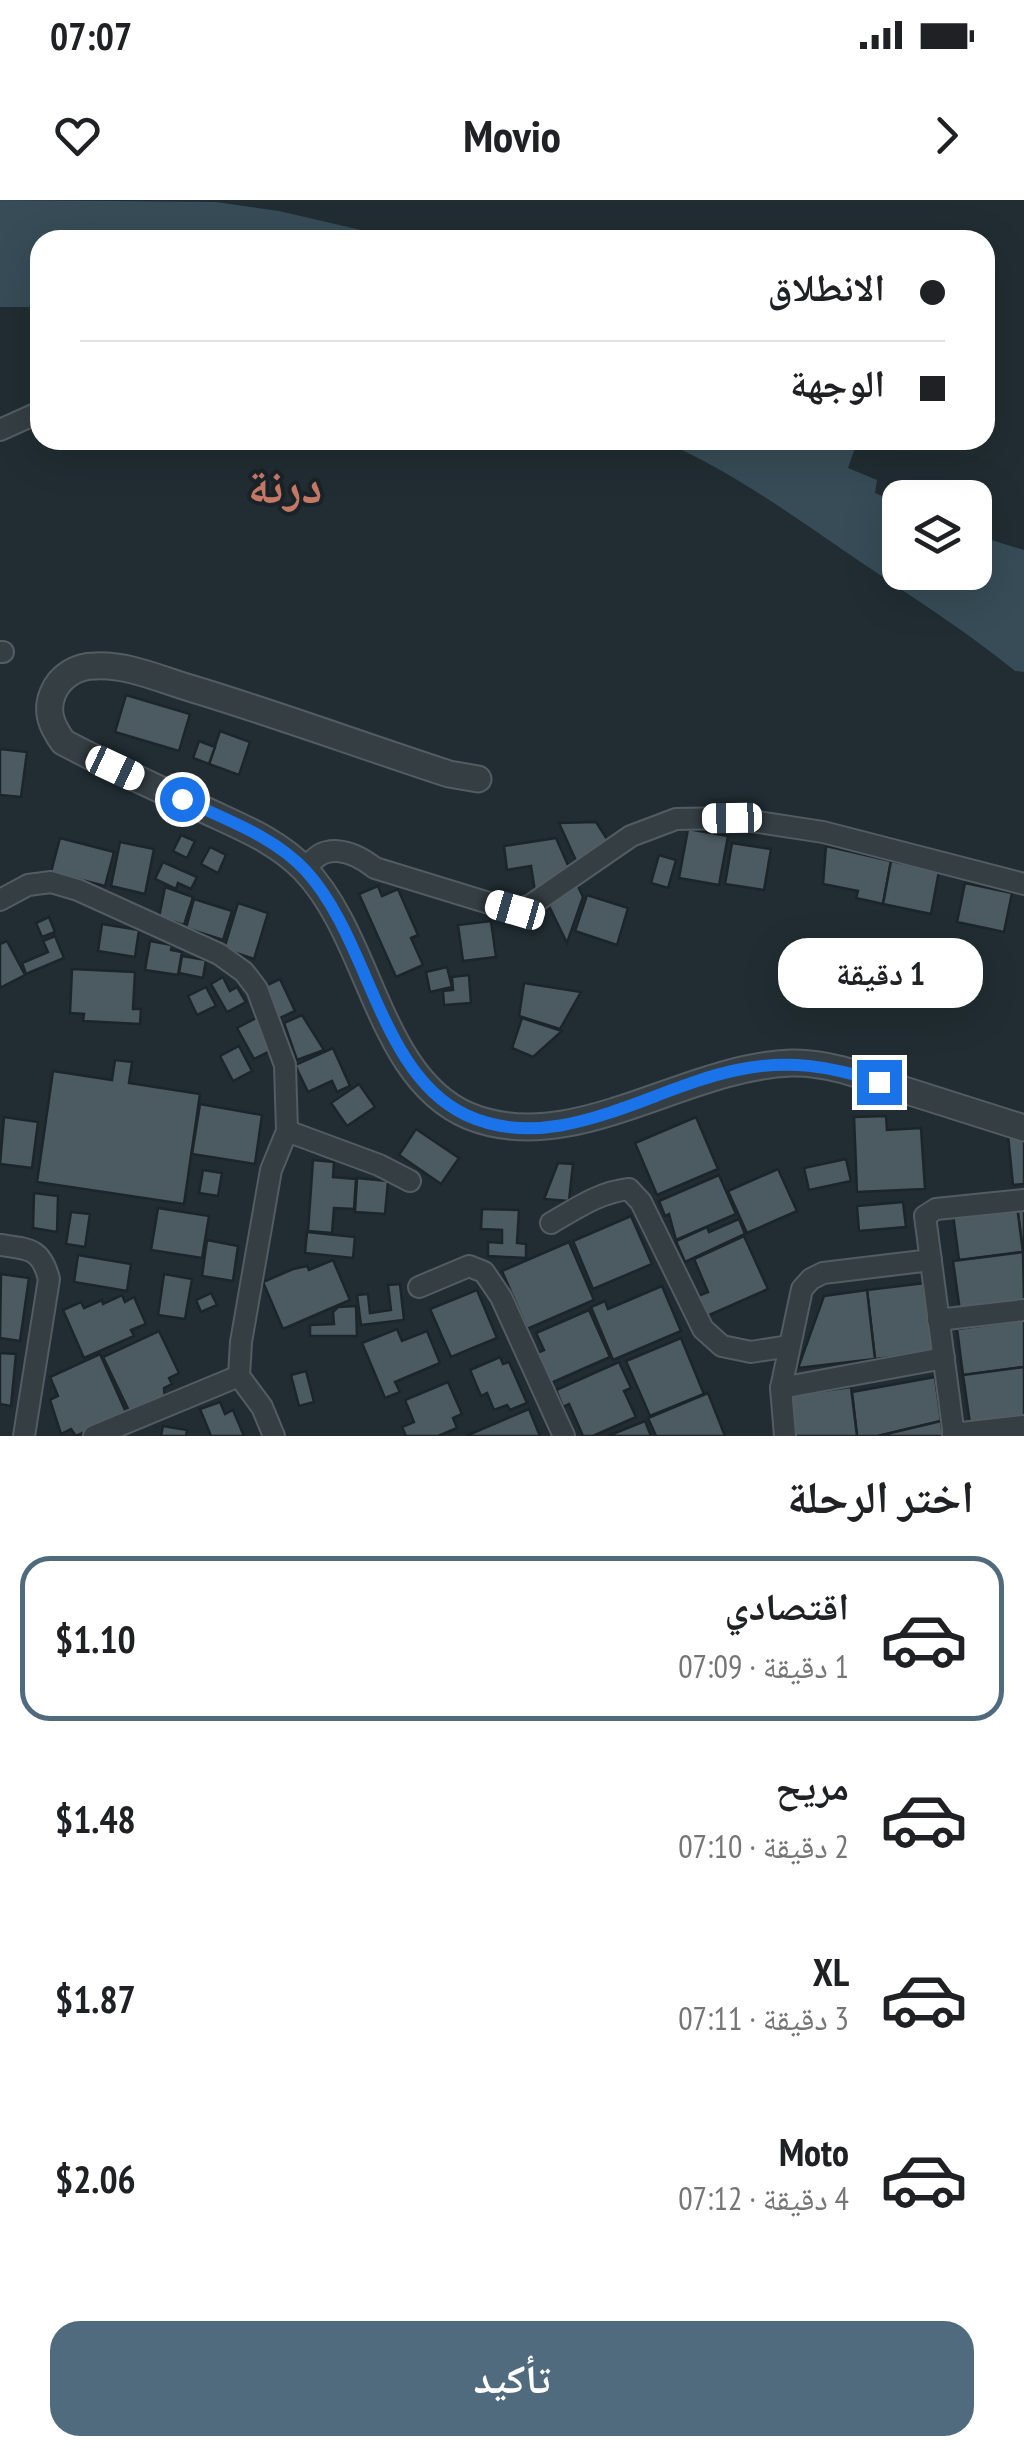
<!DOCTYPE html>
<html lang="ar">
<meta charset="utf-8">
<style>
:root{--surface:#fff;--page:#f2f2f2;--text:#202124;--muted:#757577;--line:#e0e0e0;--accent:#506b7d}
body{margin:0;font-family:"PT Sans Narrow","Noto Naskh Arabic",sans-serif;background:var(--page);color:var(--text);direction:rtl;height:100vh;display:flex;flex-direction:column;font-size:38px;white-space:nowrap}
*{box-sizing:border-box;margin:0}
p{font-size:32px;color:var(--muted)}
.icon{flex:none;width:55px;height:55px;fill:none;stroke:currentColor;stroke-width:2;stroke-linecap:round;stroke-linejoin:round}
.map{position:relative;height:1236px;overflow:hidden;direction:ltr}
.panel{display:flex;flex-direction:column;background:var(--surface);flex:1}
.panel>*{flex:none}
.banner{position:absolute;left:30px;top:30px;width:965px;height:220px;border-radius:30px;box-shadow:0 10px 40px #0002;direction:rtl;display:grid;align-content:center;height:220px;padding:0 50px;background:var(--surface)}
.fabs{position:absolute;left:882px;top:280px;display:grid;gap:20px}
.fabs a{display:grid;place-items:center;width:110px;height:110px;border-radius:20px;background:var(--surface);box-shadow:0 10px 40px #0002;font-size:50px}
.end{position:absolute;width:45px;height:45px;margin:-22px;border:12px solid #1a73e8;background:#fff;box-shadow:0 0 0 5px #fff}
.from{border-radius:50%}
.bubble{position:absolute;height:70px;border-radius:30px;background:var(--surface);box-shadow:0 10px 40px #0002;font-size:32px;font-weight:700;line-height:70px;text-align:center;direction:rtl}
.car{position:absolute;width:30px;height:60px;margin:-30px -15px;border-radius:12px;box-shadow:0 0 8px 2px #0007;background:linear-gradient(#fff 24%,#345 0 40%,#fff 0 76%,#345 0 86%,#fff 0)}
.banner b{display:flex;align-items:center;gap:35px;height:95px;font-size:38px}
.banner b+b{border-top:2px solid var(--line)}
.banner i{width:25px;height:25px;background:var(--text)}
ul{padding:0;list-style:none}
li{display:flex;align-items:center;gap:30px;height:165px;margin:0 20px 15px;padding:0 30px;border:5px solid transparent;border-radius:30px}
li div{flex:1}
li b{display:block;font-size:38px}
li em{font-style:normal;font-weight:700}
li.active{border-color:var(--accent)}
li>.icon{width:90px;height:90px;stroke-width:1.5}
h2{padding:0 50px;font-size:45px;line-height:120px}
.cta{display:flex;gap:20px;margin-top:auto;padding:20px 50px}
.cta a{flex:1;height:115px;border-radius:30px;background:var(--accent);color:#fff;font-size:40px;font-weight:700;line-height:115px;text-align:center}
.status{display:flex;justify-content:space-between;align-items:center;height:70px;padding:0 50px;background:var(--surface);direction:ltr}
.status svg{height:28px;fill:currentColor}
header{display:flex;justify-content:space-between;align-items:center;height:130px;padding:0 50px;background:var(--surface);font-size:45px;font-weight:700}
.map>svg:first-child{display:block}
.water{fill:#374c57}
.building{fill:#4c5a61;stroke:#1c252a;stroke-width:2.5}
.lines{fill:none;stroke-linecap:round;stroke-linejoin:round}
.minor-casing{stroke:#525c61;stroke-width:24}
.tertiary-casing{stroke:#525c61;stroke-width:29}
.minor{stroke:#343e43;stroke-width:20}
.tertiary{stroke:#343e43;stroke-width:25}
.route{stroke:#1a73e8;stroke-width:12}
.labels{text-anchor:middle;stroke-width:8;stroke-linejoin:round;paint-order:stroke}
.town-label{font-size:48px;font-weight:bold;fill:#c47966;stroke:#1a2328}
</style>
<div class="status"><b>07:07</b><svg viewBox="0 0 49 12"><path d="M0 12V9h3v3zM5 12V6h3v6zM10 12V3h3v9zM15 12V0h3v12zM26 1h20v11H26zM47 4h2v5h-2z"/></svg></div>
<header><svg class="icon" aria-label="forward" viewBox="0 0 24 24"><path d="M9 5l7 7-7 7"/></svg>Movio<svg class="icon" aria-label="heart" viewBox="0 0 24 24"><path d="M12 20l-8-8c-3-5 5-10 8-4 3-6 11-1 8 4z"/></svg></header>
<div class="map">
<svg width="1024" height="1236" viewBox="0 0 1024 1236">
<rect width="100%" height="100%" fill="#212d32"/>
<!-- water -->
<g class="water">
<polygon points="0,0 216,2 279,11 404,40 40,40 40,107 0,107"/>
<path d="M660,240h170l25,8 -7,20 29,12 -2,13 25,11v68h75v-37l49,15v122l-9,-1c-44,-36 -91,-66 -138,-98 -72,-48 -138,-99 -217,-133z"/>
</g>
<!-- building -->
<g class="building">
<polygon points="126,495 190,514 179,551 115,532"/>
<polygon points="220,531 250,542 239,575 209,564"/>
<polygon points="199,541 215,547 209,564 193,558"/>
<polygon points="0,549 27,552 21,597 0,595"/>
<polygon points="596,622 609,642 577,663 559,623"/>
<polygon points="688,629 728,636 719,685 679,678"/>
<polygon points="181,635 195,641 187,658 173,651"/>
<polygon points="60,638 114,652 105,686 51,672"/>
<polygon points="556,638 571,672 536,698 531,666 507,670 504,646"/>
<polygon points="120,642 154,649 145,694 111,686"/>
<polygon points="732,643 771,649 764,690 725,684"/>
<polygon points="826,646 891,661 883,704 856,698 858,691 823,684"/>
<polygon points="210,647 226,655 218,673 201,664"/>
<polygon points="659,655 676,660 668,688 651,683"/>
<polygon points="891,661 939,671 931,714 883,704"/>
<polygon points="163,662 197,677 191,689 178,683 176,689 155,679"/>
<polygon points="965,683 1012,693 1004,732 957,722"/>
<polygon points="577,684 583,697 567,743 547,702"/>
<polygon points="378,686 382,696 398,689 418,735 411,738 423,765 396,777 359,694"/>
<polygon points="165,687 193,697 184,725 159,717"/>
<polygon points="587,695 628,708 617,745 575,731"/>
<polygon points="194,699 232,711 223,740 186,728"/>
<polygon points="238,703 268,713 254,759 224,749"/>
<polygon points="49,717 55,732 42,737 36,723"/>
<polygon points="491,721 496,757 463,761 458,725"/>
<polygon points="102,724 139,730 135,757 98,751"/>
<polygon points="55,736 64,758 26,774 22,763 48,752 43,741"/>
<polygon points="7,741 25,775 0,788 0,744"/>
<polygon points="150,741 172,745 171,750 182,752 178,775 145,770"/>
<polygon points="182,756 206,760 203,778 179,773"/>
<polygon points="447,767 452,787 430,792 426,772"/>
<polygon points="72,769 135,772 133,809 141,809 140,824 83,821 84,814 70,813"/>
<polygon points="469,775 471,803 444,805 443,791 453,790 452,777"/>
<polygon points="223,777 230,791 237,787 246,802 227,812 211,784"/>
<polygon points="280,779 295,811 278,819 263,787"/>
<polygon points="524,783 581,792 560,829 519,816"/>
<polygon points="206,787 216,806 197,815 188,796"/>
<polygon points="302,815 324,850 297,860 284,823"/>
<polygon points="258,817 272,850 254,859 237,828"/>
<polygon points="522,818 562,831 533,857 512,848"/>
<polygon points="239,846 252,871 233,881 220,856"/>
<polygon points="333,848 350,886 337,892 332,881 308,892 295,865"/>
<polygon points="115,860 132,862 129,883 200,894 184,1004 37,982 53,871 112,880"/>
<polygon points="359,884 375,907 347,926 331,903"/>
<polygon points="200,904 262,915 255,964 192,954"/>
<polygon points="886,916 887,930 921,928 925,989 857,992 854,917"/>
<polygon points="4,917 38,922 32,968 0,964"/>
<polygon points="696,917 718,969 657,995 635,943"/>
<polygon points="416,929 459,958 441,984 399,955"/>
<polygon points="1008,935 1024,939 1024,984 1013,985"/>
<polygon points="846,959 851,981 809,990 804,968"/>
<polygon points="313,960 334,962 333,977 356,979 354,1009 334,1008 332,1033 308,1031"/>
<polygon points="558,963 573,964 569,1001 544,999"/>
<polygon points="778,969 797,1011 747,1033 728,991"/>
<polygon points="203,970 222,973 218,996 199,993"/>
<polygon points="719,975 736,1014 676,1040 669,1014 665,1016 659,1001"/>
<polygon points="357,978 388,981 385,1014 355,1012"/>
<polygon points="34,993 58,996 57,1032 33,1028"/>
<polygon points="903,1002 906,1027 859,1031 857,1006"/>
<polygon points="1024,1005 1024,1052 1023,1052 1017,1006"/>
<polygon points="1017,1006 1023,1052 959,1060 953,1015"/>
<polygon points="158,1008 209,1016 202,1058 151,1050"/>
<polygon points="482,1009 519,1010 517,1043 526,1044 526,1058 488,1056 488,1042 502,1043 502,1030 481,1029"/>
<polygon points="71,1012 90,1014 85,1047 66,1044"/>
<polygon points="631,1016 652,1064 593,1089 573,1041"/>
<polygon points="739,1019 745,1034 685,1062 676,1041 707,1027 709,1032"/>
<polygon points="307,1032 355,1037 353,1058 305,1053"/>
<polygon points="744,1036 768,1089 707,1116 698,1096 708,1092 694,1059"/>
<polygon points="207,1040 238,1046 233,1081 202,1076"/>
<polygon points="569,1042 594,1100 527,1129 502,1071"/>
<polygon points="1023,1052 1024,1103 960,1111 953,1061"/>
<polygon points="78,1055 131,1064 127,1091 74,1082"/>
<polygon points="333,1060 350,1100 283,1129 263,1082 293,1069 307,1066 309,1070"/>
<polygon points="1,1074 29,1078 20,1141 0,1138"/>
<polygon points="164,1074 192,1079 185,1119 158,1115"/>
<polygon points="925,1083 933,1153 875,1159 867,1090"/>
<polygon points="400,1084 404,1120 361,1125 357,1095 368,1094 370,1113 391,1110 388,1085"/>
<polygon points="662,1086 681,1131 613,1160 591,1107 605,1101 608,1109"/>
<polygon points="477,1090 497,1138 451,1157 430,1109"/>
<polygon points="867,1090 875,1159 798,1168 824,1096"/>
<polygon points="211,1093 217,1105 201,1112 196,1100"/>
<polygon points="122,1095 125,1102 134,1097 146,1124 131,1130 134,1136 84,1158 63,1110 81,1102 84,1108 102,1100 103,1104"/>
<polygon points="356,1106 357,1136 310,1136 310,1125 334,1124 333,1112 338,1107"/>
<polygon points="589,1110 610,1157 551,1183 537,1153 544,1150 536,1133"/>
<polygon points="1024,1120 1024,1167 963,1175 957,1129"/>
<polygon points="397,1129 402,1141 427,1131 440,1163 395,1182 400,1192 385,1198 362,1143"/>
<polygon points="159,1131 179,1173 169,1178 172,1184 164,1188 165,1199 131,1215 103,1157"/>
<polygon points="681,1138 704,1194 650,1216 626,1161"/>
<polygon points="0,1153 16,1154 11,1206 0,1204"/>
<polygon points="100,1154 129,1219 103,1224 76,1236 71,1229 61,1234 50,1200 58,1196 50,1177"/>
<polygon points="500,1157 503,1164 509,1162 527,1203 510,1210 507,1205 494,1210 487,1193 481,1196 470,1170"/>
<polygon points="619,1162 631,1188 624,1191 636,1217 593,1236 583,1236 569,1204 563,1207 556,1190"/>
<polygon points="1024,1167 1024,1217 970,1224 963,1175"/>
<polygon points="306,1171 314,1202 299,1206 291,1175"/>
<polygon points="935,1177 941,1221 878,1236 857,1236 852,1192"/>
<polygon points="448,1182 462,1214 453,1218 457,1228 438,1236 406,1236 402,1227 414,1222 405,1200"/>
<polygon points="851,1187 857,1236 791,1236 786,1196"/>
<polygon points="708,1193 725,1236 656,1236 648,1218"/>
<polygon points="220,1202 225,1214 233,1210 244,1236 211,1236 200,1209"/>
<polygon points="529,1209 540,1236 466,1236"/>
<polygon points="645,1221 651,1236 608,1236"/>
<polygon points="941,1221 943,1236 878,1236"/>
<polygon points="163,1226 187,1230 186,1236 161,1236"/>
</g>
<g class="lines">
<defs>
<g id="minor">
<polyline points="0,230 40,212"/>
<polyline points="0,452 3,452"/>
<path d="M306,671c15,-31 46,-21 69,-3l140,43 16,-6 100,-69 45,-17 56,-1 91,14 201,52"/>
<polyline points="0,700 28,685 51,682 78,690 219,754 244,772 257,789 285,865 287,931 271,970 241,1142 239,1176"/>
<polyline points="287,931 379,965 410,981"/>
<path d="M551,1023c26,-15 49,-31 78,-34l12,13 62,127 19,17 29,6 38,-6"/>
<path d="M0,1045c29,4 41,3 49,34l-25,157"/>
<polyline points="419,1087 469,1066 484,1072 501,1097 564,1236"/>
<polyline points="938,1120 1024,1110"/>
<polyline points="781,1188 944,1158"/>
<polyline points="953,1234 1024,1226"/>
<polyline points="94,1236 239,1176 262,1207 274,1236"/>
<polyline points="785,1236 781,1188 802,1089 811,1079 823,1073 931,1060"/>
<polyline points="954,1236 925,1016 936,1009 1024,1000"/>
</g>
<path id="tertiary" d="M478,579l-29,-5c-86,-28 -170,-59 -256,-85 -31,-9 -65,-25 -98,-23 -18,0 -35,10 -42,27 -8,19 -1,33 10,49 47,25 96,47 144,69 34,16 70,30 97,58 67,69 74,209 165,247 103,42 214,-49 322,-53 38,-1 75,14 110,26 41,13 82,26 123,39"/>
</defs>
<!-- minor casing -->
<use href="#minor" class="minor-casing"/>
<!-- tertiary casing -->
<use href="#tertiary" class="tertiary-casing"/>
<!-- minor -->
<use href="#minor" class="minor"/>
<!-- tertiary -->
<use href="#tertiary" class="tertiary"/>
</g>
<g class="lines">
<!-- route -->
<path class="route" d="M182,599c42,20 92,37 124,72 64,70 73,203 160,244 91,42 183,-27 271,-45 51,-11 93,-4 142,12"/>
</g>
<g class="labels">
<!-- town labels -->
<g class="town-label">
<text x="285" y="303">درنة</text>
</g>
</g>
</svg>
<div class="fabs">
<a><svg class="icon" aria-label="layers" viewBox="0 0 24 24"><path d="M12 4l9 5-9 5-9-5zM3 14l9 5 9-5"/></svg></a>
</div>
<i class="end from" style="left:182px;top:599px"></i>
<i class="end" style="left:879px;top:882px"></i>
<div class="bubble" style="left:778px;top:738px;width:205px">1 دقيقة</div>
<i class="car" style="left:115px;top:568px;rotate:115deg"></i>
<i class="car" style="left:732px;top:618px;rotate:269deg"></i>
<i class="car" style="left:515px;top:710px;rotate:286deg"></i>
<div class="banner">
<b><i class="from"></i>الانطلاق</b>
<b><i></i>الوجهة</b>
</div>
</div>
<section class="panel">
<h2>اختر الرحلة</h2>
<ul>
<li class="active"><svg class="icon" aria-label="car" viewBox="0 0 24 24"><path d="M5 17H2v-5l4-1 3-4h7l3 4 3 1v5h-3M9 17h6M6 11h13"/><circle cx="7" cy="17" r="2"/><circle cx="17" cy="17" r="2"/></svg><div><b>اقتصادي</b><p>1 دقيقة · 07:09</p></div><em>$1.10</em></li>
<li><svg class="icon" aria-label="car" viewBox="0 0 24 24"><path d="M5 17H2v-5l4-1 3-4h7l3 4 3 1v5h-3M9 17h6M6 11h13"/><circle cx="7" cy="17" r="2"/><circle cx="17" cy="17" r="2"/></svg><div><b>مريح</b><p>2 دقيقة · 07:10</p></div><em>$1.48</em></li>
<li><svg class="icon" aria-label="car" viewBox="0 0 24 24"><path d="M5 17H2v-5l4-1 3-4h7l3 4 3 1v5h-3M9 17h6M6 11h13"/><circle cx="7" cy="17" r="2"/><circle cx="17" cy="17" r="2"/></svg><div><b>XL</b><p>3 دقيقة · 07:11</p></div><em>$1.87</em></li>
<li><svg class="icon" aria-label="car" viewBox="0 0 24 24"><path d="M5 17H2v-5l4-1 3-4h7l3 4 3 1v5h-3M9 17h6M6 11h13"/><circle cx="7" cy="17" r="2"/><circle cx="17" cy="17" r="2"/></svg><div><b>Moto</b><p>4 دقيقة · 07:12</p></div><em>$2.06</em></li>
</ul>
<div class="cta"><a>تأكيد</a></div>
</section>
